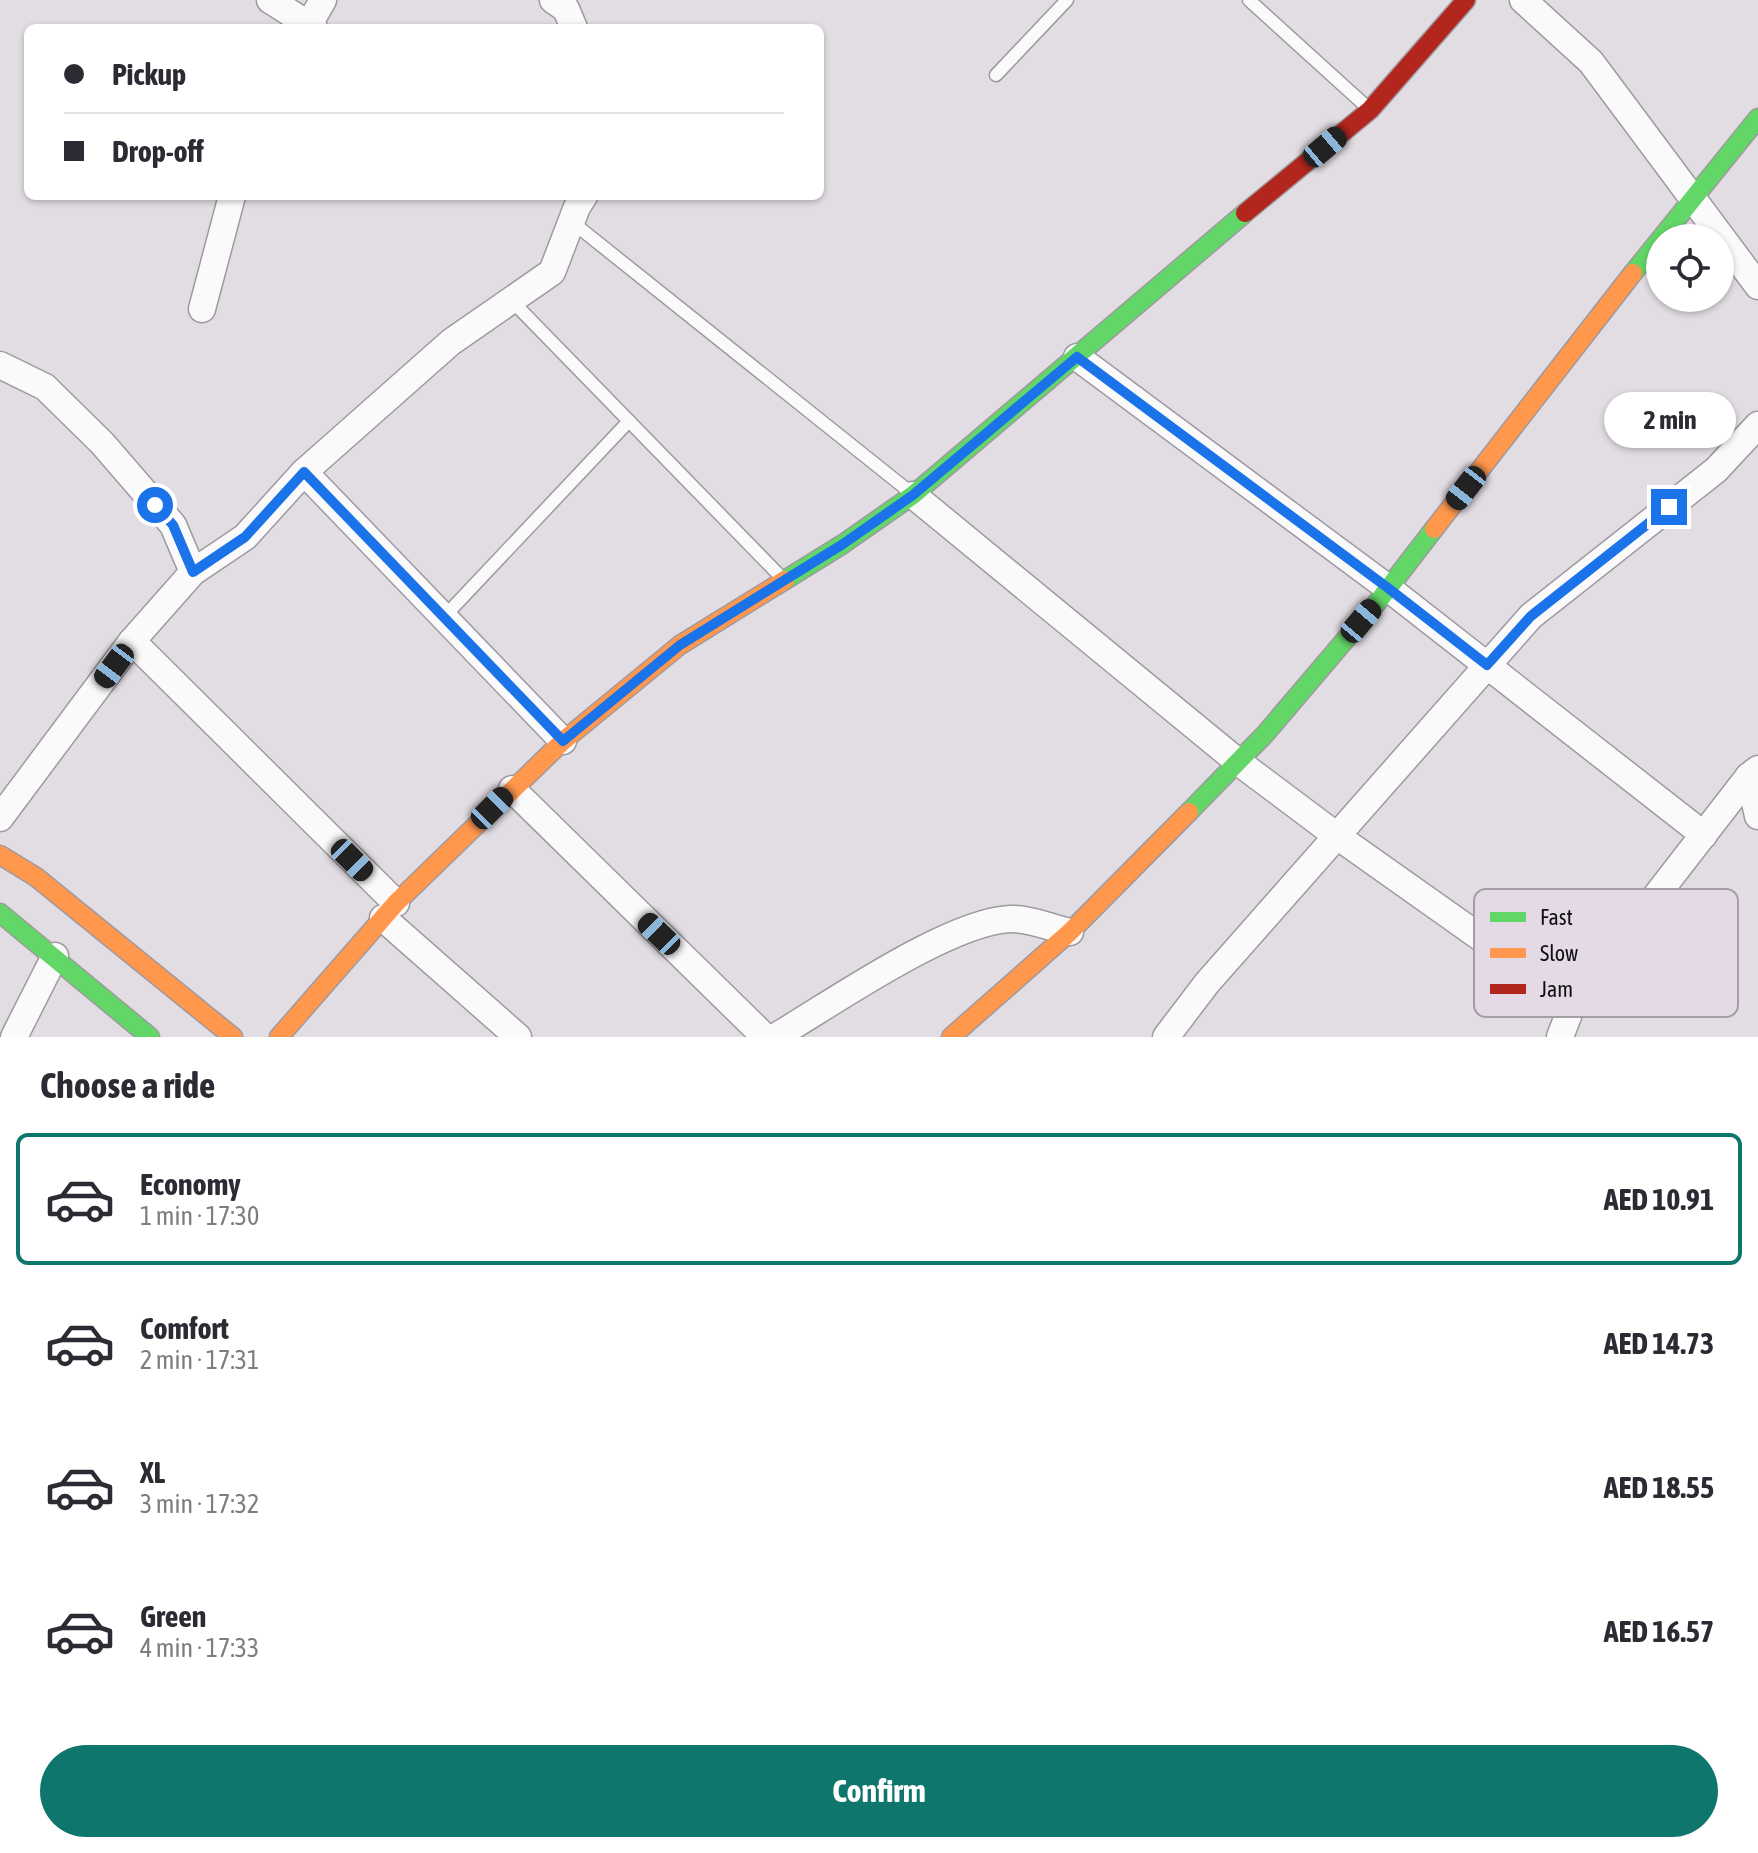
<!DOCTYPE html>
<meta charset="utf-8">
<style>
:root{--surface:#fff;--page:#f7f7f7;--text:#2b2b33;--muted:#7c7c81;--line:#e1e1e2;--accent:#0f766e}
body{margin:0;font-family:"Asap Condensed",sans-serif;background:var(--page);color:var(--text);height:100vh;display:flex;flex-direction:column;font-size:30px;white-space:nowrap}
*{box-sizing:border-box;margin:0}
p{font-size:26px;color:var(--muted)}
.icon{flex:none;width:44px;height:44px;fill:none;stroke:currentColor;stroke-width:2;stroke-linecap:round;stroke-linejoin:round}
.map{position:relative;height:1037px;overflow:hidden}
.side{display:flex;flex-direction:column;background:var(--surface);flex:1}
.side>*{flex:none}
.top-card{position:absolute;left:24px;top:24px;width:800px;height:176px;border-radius:12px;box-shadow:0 2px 6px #0004;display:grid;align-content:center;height:176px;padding:0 40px;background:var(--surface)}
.buttons{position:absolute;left:1646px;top:224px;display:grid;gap:16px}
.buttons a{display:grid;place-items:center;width:88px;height:88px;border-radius:50%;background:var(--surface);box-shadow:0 2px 6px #0004;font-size:40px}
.end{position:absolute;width:36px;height:36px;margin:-18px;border:10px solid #1a73e8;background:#fff;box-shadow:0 0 0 4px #fff}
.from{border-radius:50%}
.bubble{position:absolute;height:56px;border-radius:28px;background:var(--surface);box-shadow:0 2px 6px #0004;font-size:26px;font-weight:700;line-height:56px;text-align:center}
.car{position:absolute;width:24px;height:48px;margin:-24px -12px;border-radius:10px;box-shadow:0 0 6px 2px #0007;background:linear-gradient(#222 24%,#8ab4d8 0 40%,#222 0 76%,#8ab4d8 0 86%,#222 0)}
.top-card b{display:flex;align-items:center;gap:28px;height:76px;font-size:30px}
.top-card b+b{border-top:2px solid var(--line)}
.top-card i{width:20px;height:20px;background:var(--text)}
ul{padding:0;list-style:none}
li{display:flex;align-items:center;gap:24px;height:132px;margin:0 16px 12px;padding:0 24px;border:4px solid transparent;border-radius:12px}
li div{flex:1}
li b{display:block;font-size:30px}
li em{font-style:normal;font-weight:700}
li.active{border-color:var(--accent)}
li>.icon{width:72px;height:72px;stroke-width:1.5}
h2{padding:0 40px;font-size:36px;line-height:96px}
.button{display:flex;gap:16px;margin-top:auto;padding:16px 40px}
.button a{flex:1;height:92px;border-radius:48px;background:var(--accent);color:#fff;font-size:32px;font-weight:700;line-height:92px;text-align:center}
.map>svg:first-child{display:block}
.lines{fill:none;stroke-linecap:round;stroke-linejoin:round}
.lane-casing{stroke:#9e9a9f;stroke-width:15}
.street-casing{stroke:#9e9a9f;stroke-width:29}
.fast-casing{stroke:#9e9a9f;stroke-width:21}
.slow-casing{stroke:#9e9a9f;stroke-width:21}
.jam-casing{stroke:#9e9a9f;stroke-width:21}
.lane{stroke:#fbfafb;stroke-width:12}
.street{stroke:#fbfafb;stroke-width:26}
.fast{stroke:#63d668;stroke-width:18}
.slow{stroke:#ff974d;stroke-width:18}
.jam{stroke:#b3261e;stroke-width:18}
.route{stroke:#1a73e8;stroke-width:10}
.key{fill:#e4dae6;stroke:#a59da6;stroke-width:2}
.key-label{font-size:22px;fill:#110e12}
</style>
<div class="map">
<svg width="1758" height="1037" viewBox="0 0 1758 1037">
<rect width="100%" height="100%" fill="#e2dde3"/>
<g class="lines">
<defs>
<g id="lane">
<polyline points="1249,0 1368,108"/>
<polyline points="996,75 1067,0"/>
<polyline points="572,222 910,492"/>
<polyline points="511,300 781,577"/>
<polyline points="444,617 629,421"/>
</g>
<g id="street">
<polyline points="270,0 314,28"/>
<polyline points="553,0 566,9 574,28"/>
<polyline points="1523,0 1591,62 1758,286"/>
<polyline points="307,28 323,0"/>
<polyline points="202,309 232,196"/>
<polyline points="1077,357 1388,588 1704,835"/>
<polyline points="0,365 45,387 102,443 173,525 193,572"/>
<polyline points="304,472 451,342 552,272 577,207 584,196"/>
<polyline points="913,495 1237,761 1337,836 1573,1003"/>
<polyline points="132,641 396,903"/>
<polyline points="1749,776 1758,816"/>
<polyline points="512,789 765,1037"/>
<polyline points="0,818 132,641 193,572 245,537 304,472 563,741"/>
<polyline points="383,918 518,1037"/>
<polyline points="14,1037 55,956"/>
<path d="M775,1037c56,-33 173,-115 235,-118 18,-1 42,9 60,13"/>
<polyline points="1166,1037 1207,983 1531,616 1716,470 1758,425"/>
<polyline points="1560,1037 1573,1003 1749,776 1758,769"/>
</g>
<g id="fast">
<polyline points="1633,273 1758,118"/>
<polyline points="785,580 843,544 913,495 1245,213"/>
<polyline points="1189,812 1266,733 1380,599 1434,529"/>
<polyline points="0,913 150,1037"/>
</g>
<g id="slow">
<polyline points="1434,529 1633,273"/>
<polyline points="0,855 36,877 233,1037"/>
<polyline points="279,1037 396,903 563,741 680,645 785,580"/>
<polyline points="951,1037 1070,932 1189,812"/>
</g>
<polyline id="jam" points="1245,213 1370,110 1466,0"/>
</defs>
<!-- lane casing -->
<use href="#lane" class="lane-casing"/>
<!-- street casing -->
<use href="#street" class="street-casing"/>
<!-- fast casing -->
<use href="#fast" class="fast-casing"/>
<!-- slow casing -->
<use href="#slow" class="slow-casing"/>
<!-- jam casing -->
<use href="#jam" class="jam-casing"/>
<!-- lane -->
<use href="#lane" class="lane"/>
<!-- street -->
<use href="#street" class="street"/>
<!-- fast -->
<use href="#fast" class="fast"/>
<!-- slow -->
<use href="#slow" class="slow"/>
<!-- jam -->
<use href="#jam" class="jam"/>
</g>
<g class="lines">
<!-- route -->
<polyline class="route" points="155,505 173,525 193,572 245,537 304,472 563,741 680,645 843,544 913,495 1077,357 1388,588 1487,665 1531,616 1669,507"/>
</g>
<!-- legend -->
<rect x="1474" y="889" width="264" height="128" rx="12" class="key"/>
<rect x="1490" y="912" width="36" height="10" fill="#63d668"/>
<rect x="1490" y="948" width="36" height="10" fill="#ff974d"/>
<rect x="1490" y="984" width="36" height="10" fill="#b3261e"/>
<g class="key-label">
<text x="1540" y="925">Fast</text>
<text x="1540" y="961">Slow</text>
<text x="1540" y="997">Jam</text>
</g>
</svg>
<div class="buttons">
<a><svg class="icon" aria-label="locate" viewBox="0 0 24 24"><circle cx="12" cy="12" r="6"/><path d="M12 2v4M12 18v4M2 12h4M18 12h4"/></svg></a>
</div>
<i class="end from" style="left:155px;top:505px"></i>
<i class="end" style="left:1669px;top:507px"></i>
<div class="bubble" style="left:1604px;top:392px;width:132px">2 min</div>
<i class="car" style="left:1325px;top:147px;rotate:50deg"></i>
<i class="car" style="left:1466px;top:488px;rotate:218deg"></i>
<i class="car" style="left:1361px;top:621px;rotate:40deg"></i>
<i class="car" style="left:114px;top:666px;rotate:217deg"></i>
<i class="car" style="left:492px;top:808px;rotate:45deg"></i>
<i class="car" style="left:352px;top:860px;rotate:135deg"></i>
<i class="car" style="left:659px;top:934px;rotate:314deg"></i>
<div class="top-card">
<b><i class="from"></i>Pickup</b>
<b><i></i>Drop-off</b>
</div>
</div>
<section class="side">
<h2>Choose a ride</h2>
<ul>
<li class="active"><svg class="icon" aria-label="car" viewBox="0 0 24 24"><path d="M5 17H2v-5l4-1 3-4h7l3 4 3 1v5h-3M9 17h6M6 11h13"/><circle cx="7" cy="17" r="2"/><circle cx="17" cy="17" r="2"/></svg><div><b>Economy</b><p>1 min · 17:30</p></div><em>AED 10.91</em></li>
<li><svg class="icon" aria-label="car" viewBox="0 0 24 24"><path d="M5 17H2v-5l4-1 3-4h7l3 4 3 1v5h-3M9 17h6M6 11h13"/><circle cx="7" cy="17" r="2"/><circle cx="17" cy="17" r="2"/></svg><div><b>Comfort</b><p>2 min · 17:31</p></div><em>AED 14.73</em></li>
<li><svg class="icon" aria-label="car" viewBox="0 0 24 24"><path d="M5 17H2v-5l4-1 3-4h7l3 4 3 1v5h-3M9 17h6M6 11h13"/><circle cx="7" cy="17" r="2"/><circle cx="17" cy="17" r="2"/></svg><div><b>XL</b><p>3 min · 17:32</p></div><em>AED 18.55</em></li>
<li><svg class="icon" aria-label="car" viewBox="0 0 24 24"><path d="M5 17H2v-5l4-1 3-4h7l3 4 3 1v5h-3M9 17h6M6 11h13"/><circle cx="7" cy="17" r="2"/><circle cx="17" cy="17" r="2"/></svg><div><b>Green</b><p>4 min · 17:33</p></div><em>AED 16.57</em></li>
</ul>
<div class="button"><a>Confirm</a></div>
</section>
